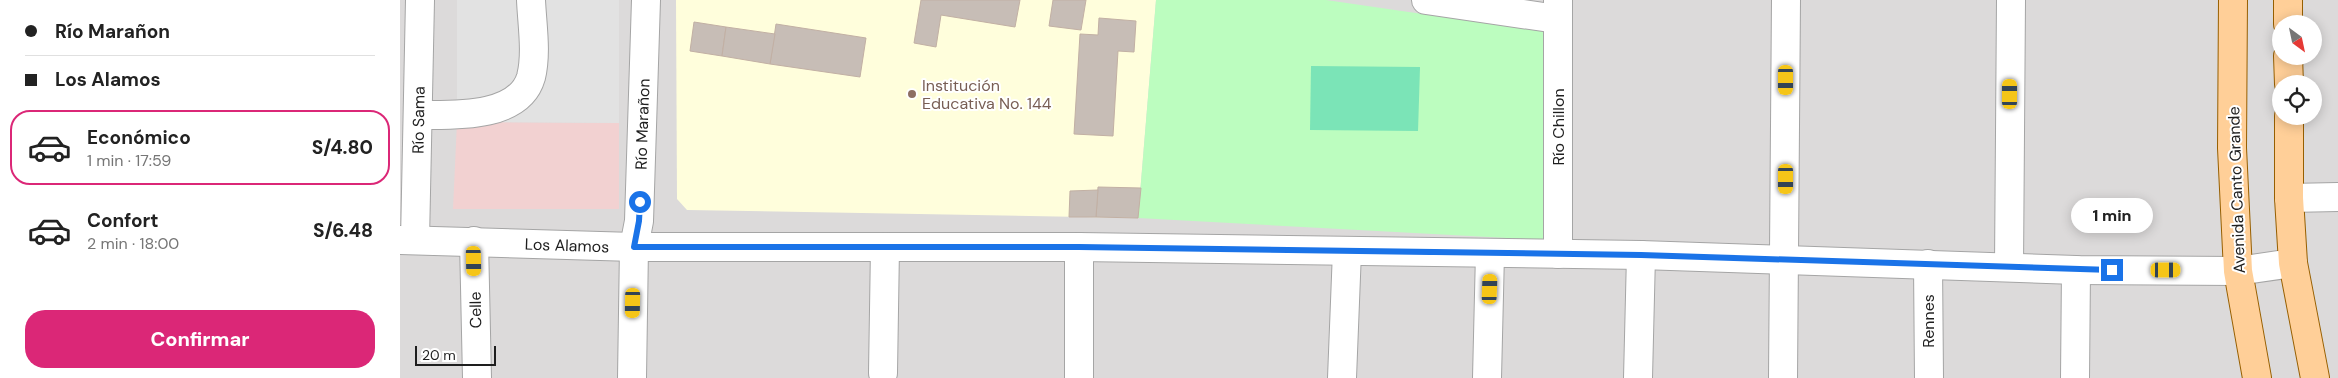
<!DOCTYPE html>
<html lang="es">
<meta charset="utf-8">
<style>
:root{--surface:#fff;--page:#f6f6f6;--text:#222;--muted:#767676;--line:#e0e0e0;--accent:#db2777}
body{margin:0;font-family:"DM Sans",sans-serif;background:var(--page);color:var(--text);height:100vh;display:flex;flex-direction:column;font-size:19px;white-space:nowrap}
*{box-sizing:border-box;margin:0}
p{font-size:16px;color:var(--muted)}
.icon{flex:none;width:28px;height:28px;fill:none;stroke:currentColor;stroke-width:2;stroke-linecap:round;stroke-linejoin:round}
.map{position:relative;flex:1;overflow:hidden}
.details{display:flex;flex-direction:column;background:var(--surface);width:400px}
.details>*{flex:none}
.top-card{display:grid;align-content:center;height:110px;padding:0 25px;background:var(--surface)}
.needle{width:32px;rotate:147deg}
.fabs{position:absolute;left:1872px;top:15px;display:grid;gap:10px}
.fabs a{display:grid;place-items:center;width:50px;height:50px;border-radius:50%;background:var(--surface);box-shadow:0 2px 12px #0003;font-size:25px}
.scale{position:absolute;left:15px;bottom:12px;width:81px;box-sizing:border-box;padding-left:5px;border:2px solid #1e1e1e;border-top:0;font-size:14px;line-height:18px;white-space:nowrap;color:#1e1e1e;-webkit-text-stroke:4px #fff;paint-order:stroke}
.end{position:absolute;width:22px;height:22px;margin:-11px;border:6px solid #1a73e8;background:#fff;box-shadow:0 0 0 2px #fff}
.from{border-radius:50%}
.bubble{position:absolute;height:35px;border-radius:18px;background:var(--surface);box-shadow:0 2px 12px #0003;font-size:16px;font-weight:800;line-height:35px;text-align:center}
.car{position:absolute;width:15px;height:30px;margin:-15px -8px;border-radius:6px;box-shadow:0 0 4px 1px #0007;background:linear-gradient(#f5c518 24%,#345 0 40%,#f5c518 0 76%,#345 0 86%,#f5c518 0)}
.top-card b{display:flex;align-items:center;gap:18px;height:48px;font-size:19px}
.top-card b+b{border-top:1px solid var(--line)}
.top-card i{width:12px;height:12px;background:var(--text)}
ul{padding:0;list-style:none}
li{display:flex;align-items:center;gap:15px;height:75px;margin:0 10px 8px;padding:0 15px;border:2px solid transparent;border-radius:20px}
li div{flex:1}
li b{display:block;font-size:19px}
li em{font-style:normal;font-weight:800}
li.current{border-color:var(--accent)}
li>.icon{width:45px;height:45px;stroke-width:1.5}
.cta{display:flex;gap:10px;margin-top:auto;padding:10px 25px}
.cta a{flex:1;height:58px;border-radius:20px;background:var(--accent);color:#fff;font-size:20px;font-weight:800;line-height:58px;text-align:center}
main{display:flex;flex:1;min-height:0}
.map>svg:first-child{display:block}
.residential{fill:#dcdada;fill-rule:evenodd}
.commercial{fill:#f2d1d1}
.education{fill:#fffedc}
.park{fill:#bcfdbf}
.pitch{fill:#7be4b7}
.parking{fill:#e2e2e2}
.building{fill:#c7bdb6;stroke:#c2b0a4}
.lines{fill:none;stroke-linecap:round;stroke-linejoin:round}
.minor-casing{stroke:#a5a5a5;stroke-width:30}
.major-casing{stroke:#975f00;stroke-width:30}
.minor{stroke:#fff;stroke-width:28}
.major{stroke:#ffcf98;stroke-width:28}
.route{stroke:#1a73e8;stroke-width:6}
.education-dot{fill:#8d6e63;stroke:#fff;stroke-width:2}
.labels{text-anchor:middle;stroke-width:4;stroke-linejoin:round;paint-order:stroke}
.education-label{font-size:16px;fill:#785e54;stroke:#fff;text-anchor:start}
.street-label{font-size:16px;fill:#1e1e1e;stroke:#fff}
</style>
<main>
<section class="details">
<div class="top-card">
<b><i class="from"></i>Río Marañon</b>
<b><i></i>Los Alamos</b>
</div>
<ul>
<li class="current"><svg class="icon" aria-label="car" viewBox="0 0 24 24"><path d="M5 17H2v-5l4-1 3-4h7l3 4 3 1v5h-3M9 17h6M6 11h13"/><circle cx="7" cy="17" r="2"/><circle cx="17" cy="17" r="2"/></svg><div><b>Económico</b><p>1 min · 17:59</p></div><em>S/4.80</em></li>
<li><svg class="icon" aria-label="car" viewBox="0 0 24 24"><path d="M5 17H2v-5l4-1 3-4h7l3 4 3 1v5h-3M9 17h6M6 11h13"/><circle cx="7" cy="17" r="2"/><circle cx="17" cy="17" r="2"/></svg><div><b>Confort</b><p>2 min · 18:00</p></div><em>S/6.48</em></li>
</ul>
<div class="cta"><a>Confirmar</a></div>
</section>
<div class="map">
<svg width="1938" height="378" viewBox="0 0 1938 378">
<rect width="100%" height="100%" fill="#efebe3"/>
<!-- residential -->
<path class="residential" d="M0,0h1938v378h-1938zM1881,24h33v32h-33zM1881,84h33v32h-33z"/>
<!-- commercial -->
<polygon class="commercial" points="57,122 219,123 219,209 53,209"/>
<!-- education -->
<polygon class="education" points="276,0 756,0 738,218 287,210 277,199"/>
<!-- park -->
<polygon class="park" points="756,0 926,0 1146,32 1145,240 738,218"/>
<!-- pitch -->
<polygon class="pitch" points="911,66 1020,67 1018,131 910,130"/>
<!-- parking -->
<polygon class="parking" points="57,0 219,0 219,123 57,122"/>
<!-- building -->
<g class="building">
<polygon points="521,0 620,0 615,27 541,15 536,47 514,43"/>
<polygon points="653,0 686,0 681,30 649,26"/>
<polygon points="699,18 736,21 734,52 718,51 713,136 674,134 680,34 698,35"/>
<polygon points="294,22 326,27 322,56 290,51"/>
<polygon points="376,24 466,38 460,77 370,64"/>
<polygon points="326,27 375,34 370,64 322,56"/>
<polygon points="698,187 741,188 738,218 696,217"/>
<polygon points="698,190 696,217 669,217 670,191"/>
</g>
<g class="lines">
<defs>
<g id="minor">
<polyline points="1026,0 1157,19"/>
<polyline points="1158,0 1158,254"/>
<path d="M18,115c34,0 101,4 113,-38 6,-24 1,-53 0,-77"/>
<polyline points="1889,198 1938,197"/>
<polyline points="0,240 234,247 679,247 1241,255 1676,270 1838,271 1893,263"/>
<polyline points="15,240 20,0"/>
<polyline points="74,241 77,378"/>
<polyline points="679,247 679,378"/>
<polyline points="1528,264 1529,378"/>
<polyline points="1609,267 1611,0"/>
<polyline points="483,373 485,247"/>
<polyline points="232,378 234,247 239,221 246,0"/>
<polyline points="942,378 947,251"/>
<polyline points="1087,378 1090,253"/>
<polyline points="1238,378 1241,255"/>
<polyline points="1383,378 1386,0"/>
<polyline points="1675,378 1676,270"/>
</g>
<g id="major">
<polyline points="1833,0 1832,148 1838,271 1857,378"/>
<polyline points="1888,0 1888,24"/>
<polyline points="1888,56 1889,84"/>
<polyline points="1889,116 1889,198 1893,263 1915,378"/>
</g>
</defs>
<!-- minor casing -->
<use href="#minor" class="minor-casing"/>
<!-- major casing -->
<use href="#major" class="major-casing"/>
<!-- minor -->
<use href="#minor" class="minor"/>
<!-- major -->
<use href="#major" class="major"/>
</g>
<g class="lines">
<!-- route -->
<polyline class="route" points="240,202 239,221 234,247 679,247 1241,255 1712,270"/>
</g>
<!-- markers -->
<circle class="education-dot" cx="512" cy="94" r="5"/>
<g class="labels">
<!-- education labels -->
<g class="education-label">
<text x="522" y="91">Institución<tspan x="522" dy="18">Educativa No. 144</tspan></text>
</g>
<!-- street labels -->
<g class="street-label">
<text transform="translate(18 120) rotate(-89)" y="6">Río Sama</text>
<text transform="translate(242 124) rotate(-88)" y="6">Río Marañon</text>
<text transform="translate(1158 127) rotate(-90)" y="6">Río Chillon</text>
<text transform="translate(1836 190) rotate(-92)" y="6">Avenida Canto Grande</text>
<text transform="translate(167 245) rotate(2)" y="6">Los Alamos</text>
<text transform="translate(75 310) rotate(-91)" y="6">Celle</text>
<text transform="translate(1528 321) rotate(-90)" y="6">Rennes</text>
</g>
</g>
</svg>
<div class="fabs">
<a><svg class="needle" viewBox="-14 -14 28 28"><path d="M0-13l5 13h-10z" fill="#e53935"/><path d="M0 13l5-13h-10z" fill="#767676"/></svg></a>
<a><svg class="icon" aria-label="locate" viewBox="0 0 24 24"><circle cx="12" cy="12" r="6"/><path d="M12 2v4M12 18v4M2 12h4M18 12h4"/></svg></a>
</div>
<div class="scale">20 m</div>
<i class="end from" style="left:240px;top:202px"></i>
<i class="end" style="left:1712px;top:270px"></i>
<div class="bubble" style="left:1671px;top:198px;width:82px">1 min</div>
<i class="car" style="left:1386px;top:80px;rotate:180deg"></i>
<i class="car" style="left:1610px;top:94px;rotate:0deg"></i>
<i class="car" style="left:1386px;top:179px;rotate:180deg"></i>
<i class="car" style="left:74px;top:261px;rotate:179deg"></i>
<i class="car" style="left:1766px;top:270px;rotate:90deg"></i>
<i class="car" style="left:1090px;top:289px;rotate:2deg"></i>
<i class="car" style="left:233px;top:303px;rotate:181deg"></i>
</div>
</main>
